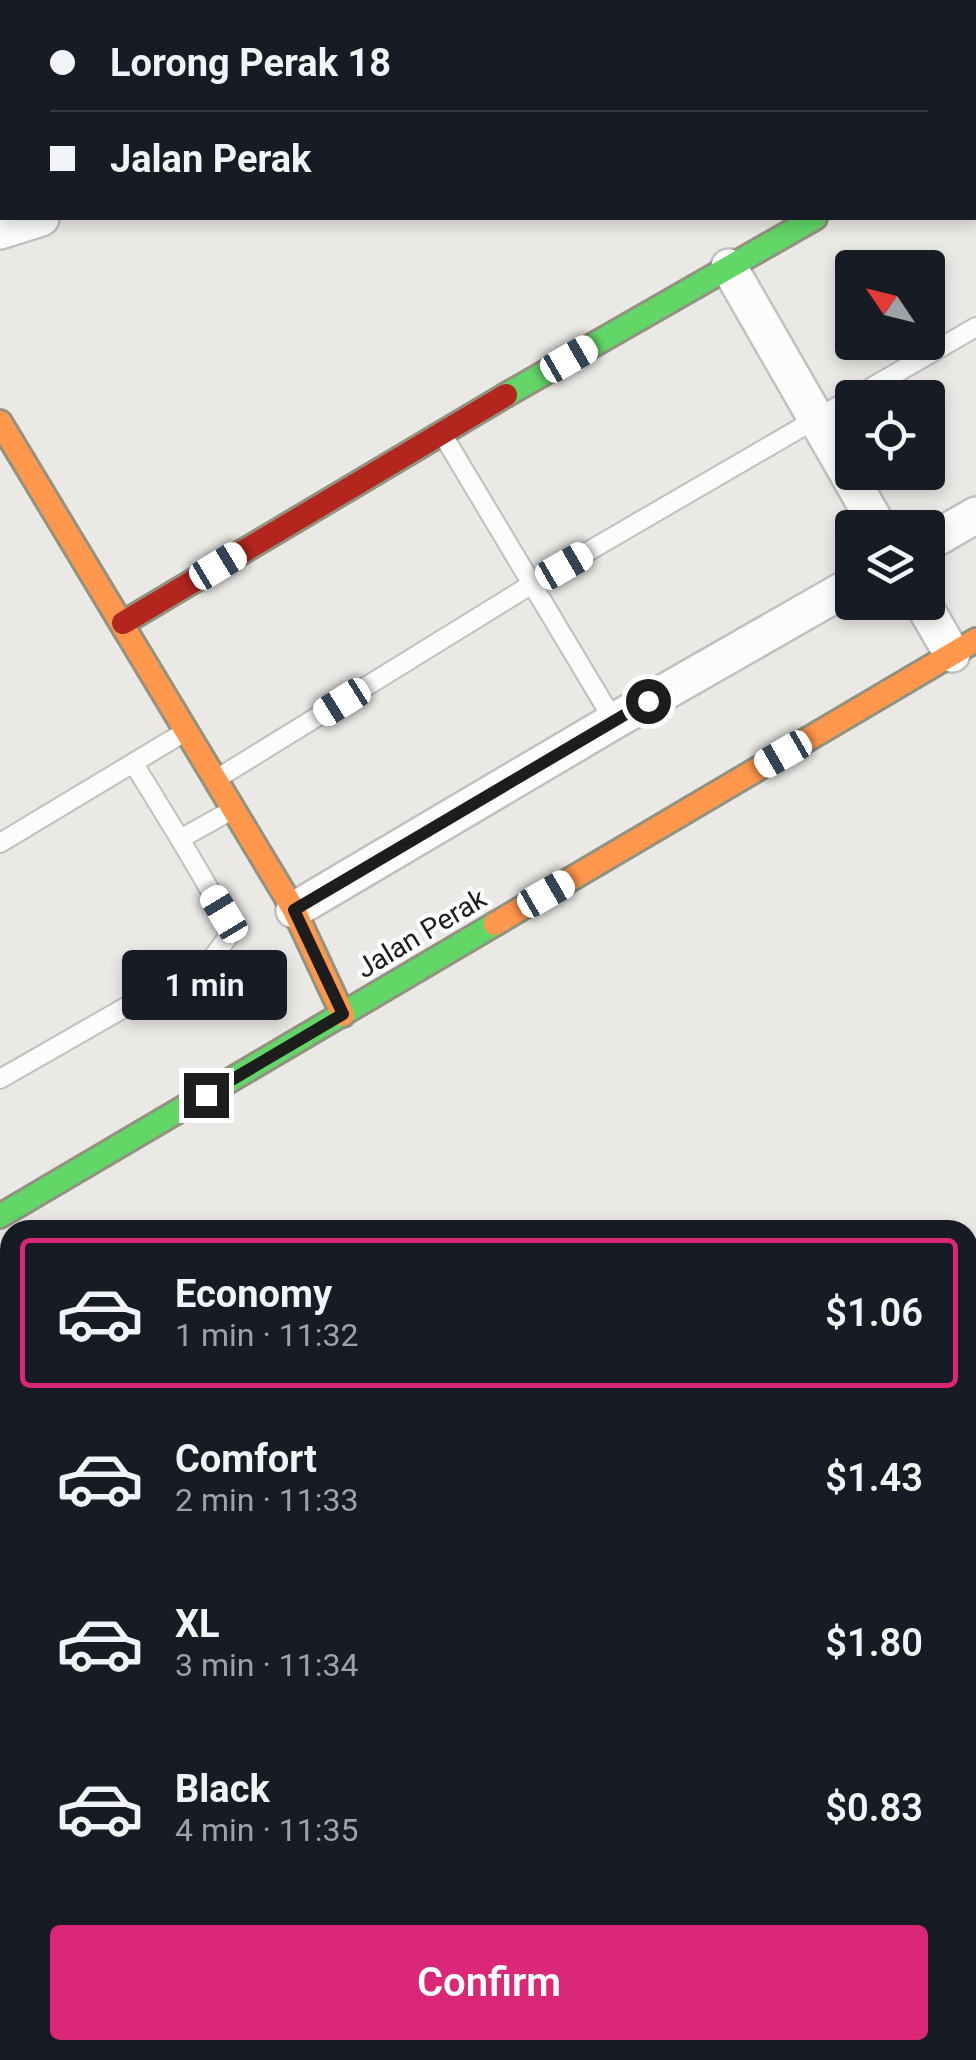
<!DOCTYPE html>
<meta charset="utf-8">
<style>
:root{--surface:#171b24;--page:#20242c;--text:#f1f3f6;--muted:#9ea1a6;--line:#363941;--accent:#db2777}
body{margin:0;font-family:Roboto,sans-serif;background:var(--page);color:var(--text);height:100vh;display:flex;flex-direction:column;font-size:38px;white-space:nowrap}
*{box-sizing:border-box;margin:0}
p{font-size:32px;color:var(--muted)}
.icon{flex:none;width:55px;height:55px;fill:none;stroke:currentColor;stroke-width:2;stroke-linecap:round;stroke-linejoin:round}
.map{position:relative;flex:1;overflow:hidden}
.side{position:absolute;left:0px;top:1220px;width:978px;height:840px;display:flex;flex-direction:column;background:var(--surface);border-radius:30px 30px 0 0;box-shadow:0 5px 15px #0003}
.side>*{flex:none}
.banner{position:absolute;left:0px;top:0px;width:978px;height:220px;box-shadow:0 5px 15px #0003;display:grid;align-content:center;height:220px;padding:0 50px;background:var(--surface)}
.needle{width:65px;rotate:305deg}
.tools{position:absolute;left:835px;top:250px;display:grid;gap:20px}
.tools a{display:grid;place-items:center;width:110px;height:110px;border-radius:10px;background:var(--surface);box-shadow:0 5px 15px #0003;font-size:50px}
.end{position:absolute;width:45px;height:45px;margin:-22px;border:12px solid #1d1d1d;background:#fff;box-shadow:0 0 0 5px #fff}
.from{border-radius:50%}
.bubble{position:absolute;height:70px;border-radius:10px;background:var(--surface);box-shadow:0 5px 15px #0003;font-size:32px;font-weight:600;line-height:70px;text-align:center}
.car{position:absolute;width:30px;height:60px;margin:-30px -15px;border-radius:12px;box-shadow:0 0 8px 2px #0007;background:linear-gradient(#fff 24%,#345 0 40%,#fff 0 76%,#345 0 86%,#fff 0)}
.banner b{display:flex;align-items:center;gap:35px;height:95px;font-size:38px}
.banner b+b{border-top:2px solid var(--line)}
.banner i{width:25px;height:25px;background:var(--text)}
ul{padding:18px 0 0;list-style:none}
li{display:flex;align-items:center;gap:30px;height:150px;margin:0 20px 15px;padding:0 30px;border:5px solid transparent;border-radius:10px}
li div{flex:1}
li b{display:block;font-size:38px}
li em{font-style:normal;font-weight:600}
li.selected{border-color:var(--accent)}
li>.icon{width:90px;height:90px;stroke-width:1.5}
.primary-button{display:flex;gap:20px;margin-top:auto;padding:20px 50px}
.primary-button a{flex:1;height:115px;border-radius:10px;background:var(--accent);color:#fff;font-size:40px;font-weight:600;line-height:115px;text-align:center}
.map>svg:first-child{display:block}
.industrial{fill:#e8dfe4}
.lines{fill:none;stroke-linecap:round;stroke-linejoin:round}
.stream{stroke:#bcd7db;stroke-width:10}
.building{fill:#d0cdcb}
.lane-casing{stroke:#c1c0be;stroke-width:22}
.street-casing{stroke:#c1c0be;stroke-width:40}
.fast-casing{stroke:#929280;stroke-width:28}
.slow-casing{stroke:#929280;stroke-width:28}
.jam-casing{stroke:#929280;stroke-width:28}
.lane{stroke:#fcfcfb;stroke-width:18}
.street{stroke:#fcfcfb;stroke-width:35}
.fast{stroke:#63d668;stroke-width:22}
.slow{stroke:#ff974d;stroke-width:22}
.jam{stroke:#b3261e;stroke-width:22}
.route{stroke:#1d1d1d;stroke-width:12}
.labels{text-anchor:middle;stroke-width:8;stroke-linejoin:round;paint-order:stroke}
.street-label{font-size:28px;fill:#1d1d1d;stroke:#fff}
</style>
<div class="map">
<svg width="976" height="2060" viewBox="0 0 976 2060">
<rect width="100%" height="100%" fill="#ebe9e6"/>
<!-- industrial -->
<polygon class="industrial" points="0,1670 10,1686 10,2050 226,2050 232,2060 0,2060"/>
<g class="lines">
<!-- stream -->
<g class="stream">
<polyline points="237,2 244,0"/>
<polyline points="0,84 2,83"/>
</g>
</g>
<!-- building -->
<polygon class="building" points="0,2033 10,2040 10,2050 27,2050 42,2060 0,2060"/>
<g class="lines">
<defs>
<g id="lane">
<polyline points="853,398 976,327"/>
<polyline points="444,437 614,721"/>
<polyline points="134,764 180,839"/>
<polyline points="218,778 532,584 852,398"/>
<polyline points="0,843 183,733"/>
<polyline points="0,1079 213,957 228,937 224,914 180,839 232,810"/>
</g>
<g id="street">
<polyline points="679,2 686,0"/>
<polyline points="975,125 976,125"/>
<polyline points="0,231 41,218"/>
<polyline points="729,267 879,528"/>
<polyline points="928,543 976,515"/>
<polyline points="922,602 952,654"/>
<polyline points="294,910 614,721 852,585"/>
<polyline points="968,1292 976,1287"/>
<polyline points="968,1967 976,1962"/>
<polyline points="0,2009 10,2015"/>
<polyline points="65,2050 81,2060"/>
<polyline points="206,2060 216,2050"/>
<polyline points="809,2060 826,2050"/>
</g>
<g id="fast">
<polyline points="506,395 815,218"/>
<polyline points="0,1216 495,924"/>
<polyline points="0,1582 10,1598"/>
<polyline points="282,2050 288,2060"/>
</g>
<g id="slow">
<polyline points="0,422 294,910 343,1015"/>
<polyline points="495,924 976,640"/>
</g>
<polyline id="jam" points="123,623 506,395"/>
</defs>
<!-- lane casing -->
<use href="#lane" class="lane-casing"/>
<!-- street casing -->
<use href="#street" class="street-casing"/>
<!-- fast casing -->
<use href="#fast" class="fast-casing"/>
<!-- slow casing -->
<use href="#slow" class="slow-casing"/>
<!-- jam casing -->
<use href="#jam" class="jam-casing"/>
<!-- lane -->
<use href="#lane" class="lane"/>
<!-- street -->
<use href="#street" class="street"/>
<!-- fast -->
<use href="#fast" class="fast"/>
<!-- slow -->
<use href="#slow" class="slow"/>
<!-- jam -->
<use href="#jam" class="jam"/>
</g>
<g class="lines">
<!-- route -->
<polyline class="route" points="206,1095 343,1014 294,910 648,701"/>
</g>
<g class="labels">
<!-- street labels -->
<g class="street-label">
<text transform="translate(421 933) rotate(-31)" y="10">Jalan Perak</text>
</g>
</g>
</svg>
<div class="tools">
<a><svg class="needle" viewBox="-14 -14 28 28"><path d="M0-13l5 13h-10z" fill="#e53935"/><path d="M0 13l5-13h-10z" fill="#9ea1a6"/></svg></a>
<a><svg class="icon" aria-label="locate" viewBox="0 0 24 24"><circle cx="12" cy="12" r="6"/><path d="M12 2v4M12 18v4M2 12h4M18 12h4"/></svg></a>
<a><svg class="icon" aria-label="layers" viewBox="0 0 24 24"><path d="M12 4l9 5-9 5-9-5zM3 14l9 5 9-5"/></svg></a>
</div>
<i class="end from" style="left:648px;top:701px"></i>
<i class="end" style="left:206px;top:1095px"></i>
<div class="bubble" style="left:122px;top:950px;width:165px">1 min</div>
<i class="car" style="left:569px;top:359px;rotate:60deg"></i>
<i class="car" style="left:218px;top:566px;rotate:59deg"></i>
<i class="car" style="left:564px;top:566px;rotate:60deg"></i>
<i class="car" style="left:342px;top:702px;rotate:238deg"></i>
<i class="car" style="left:783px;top:754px;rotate:240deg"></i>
<i class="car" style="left:546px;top:894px;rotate:60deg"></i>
<i class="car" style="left:224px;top:914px;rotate:329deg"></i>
<div class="banner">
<b><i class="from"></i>Lorong Perak 18</b>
<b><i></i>Jalan Perak</b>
</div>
<section class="side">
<ul>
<li class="selected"><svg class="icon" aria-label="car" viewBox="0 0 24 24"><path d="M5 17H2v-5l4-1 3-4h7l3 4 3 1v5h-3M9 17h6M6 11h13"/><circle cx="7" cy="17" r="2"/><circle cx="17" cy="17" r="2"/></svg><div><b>Economy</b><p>1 min · 11:32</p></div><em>$1.06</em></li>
<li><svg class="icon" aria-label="car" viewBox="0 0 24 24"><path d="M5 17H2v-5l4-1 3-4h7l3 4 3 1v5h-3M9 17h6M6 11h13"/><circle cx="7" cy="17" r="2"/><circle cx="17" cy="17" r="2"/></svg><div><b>Comfort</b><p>2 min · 11:33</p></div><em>$1.43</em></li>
<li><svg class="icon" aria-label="car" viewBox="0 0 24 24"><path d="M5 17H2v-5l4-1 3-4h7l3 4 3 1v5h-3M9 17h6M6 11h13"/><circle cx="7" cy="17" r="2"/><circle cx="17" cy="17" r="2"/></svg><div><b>XL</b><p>3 min · 11:34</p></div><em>$1.80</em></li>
<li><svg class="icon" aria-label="car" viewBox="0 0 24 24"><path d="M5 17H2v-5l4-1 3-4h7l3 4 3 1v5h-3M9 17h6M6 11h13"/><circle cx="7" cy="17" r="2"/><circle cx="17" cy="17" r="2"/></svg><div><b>Black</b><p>4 min · 11:35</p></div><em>$0.83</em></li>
</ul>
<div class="primary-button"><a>Confirm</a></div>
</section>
</div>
